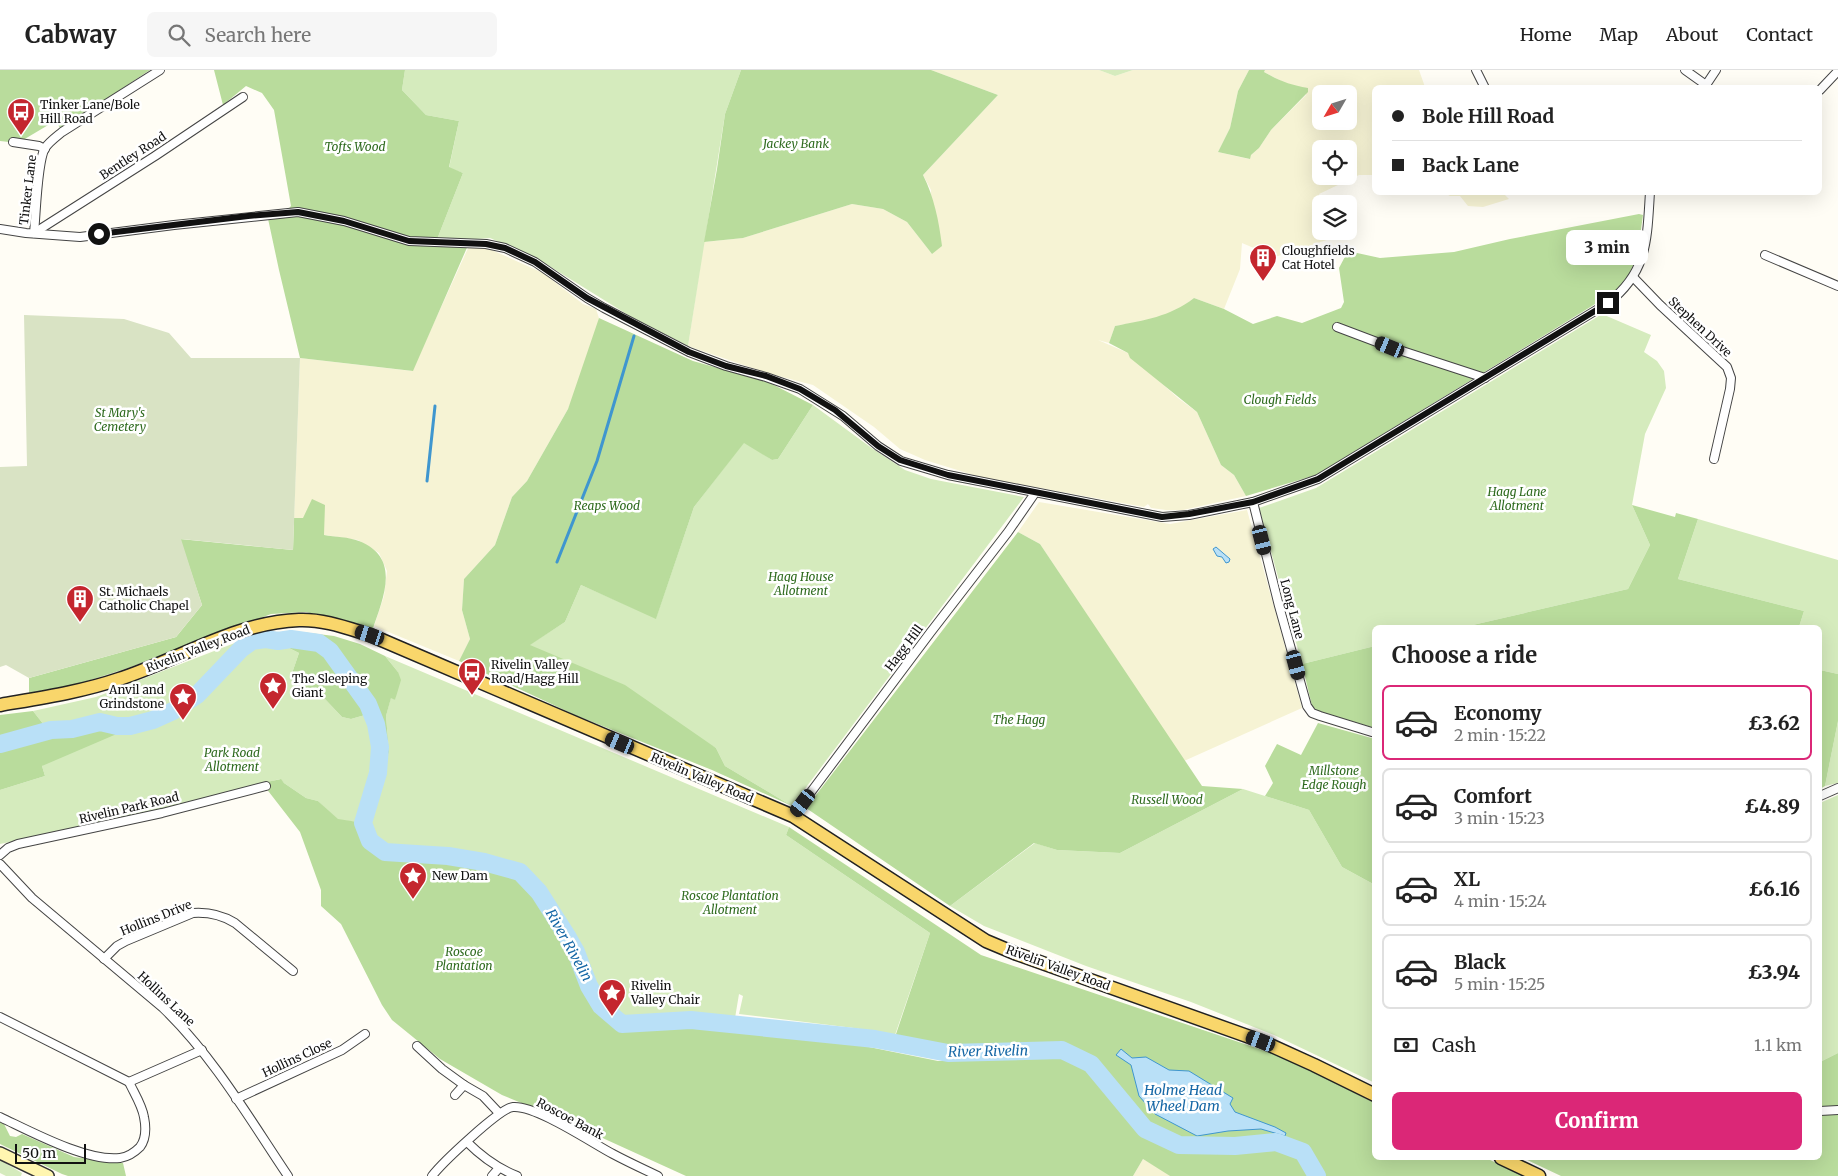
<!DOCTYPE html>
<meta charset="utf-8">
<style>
:root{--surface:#fff;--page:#f6f6f6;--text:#222;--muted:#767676;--line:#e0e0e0;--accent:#db2777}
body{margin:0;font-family:Merriweather,serif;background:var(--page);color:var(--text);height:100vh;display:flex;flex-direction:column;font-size:19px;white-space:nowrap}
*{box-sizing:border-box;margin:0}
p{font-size:16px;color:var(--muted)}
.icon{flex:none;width:28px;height:28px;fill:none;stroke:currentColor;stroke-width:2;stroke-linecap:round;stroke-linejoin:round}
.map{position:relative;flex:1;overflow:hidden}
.side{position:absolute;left:1372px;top:555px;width:450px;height:535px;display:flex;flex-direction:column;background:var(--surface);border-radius:8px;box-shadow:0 5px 20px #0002}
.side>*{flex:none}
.guide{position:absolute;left:1372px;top:15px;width:450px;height:110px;border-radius:8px;box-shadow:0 5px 20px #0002;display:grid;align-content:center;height:110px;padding:0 20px;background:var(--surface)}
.needle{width:32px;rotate:231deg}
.fabs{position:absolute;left:1312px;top:15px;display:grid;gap:10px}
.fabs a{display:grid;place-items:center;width:45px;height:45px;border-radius:8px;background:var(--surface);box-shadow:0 5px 20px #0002;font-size:25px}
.scale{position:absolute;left:15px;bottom:12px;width:71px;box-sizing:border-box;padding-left:5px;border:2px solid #111;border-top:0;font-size:14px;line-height:18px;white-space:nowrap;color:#111;-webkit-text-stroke:4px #fff;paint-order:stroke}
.end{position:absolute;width:22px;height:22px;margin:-11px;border:6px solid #111;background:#fff;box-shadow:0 0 0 2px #fff}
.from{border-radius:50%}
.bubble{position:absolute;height:35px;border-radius:8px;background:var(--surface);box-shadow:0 5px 20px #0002;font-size:16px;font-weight:800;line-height:35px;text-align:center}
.car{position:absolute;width:15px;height:30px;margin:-15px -8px;border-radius:6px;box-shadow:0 0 4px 1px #0007;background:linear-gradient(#222 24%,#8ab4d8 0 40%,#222 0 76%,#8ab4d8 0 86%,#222 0)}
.guide b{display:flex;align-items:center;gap:18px;height:48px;font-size:19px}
.guide b+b{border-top:1px solid var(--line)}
.guide i{width:12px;height:12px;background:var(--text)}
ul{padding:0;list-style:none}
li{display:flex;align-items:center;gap:15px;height:75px;margin:0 10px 8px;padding:0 10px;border:2px solid var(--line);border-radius:8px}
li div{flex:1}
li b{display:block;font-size:19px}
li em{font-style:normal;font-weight:800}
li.selected{border-color:var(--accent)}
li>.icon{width:45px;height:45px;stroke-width:1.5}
h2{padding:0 20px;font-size:22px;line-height:60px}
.pay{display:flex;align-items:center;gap:12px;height:55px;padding:0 20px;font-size:19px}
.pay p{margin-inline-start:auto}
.button{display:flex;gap:10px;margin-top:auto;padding:10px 20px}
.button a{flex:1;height:58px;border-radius:8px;background:var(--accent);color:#fff;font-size:20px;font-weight:800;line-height:58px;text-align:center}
header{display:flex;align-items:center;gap:30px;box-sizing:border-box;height:70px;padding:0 25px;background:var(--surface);border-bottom:1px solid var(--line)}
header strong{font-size:24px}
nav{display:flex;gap:28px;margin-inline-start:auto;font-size:18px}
.search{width:350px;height:45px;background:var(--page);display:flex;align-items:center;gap:12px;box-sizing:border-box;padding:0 18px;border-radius:8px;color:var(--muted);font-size:19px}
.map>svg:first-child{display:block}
.farmland{fill:#f6f3d4;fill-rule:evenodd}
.green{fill:#d5ebbd}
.forest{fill:#b9dc9c}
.cemetery{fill:#d9e3c4}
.water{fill:#b9e0f7;stroke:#3f96cf}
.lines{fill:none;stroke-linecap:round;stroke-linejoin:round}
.stream{stroke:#3f96cf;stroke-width:3}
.river{stroke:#b9e0f7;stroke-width:18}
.minor-casing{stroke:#444;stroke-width:10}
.secondary-casing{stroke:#333;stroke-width:14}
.primary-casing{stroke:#222;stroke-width:15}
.minor{stroke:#fff;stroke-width:8}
.secondary{stroke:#fff6b0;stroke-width:11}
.primary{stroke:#f9d66b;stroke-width:12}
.route{stroke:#111;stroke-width:6}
.labels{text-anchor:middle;stroke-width:5;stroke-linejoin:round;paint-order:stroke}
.poi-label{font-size:12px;fill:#111;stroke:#fff;text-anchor:start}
.park-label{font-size:12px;font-style:italic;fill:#2f6b1f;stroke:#fff}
.street-label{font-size:12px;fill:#111;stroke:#fff}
.water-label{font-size:14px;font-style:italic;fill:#1768a6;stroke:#fff}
</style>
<header>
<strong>Cabway</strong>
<div class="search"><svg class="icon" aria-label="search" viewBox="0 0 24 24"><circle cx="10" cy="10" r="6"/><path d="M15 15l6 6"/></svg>Search here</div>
<nav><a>Home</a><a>Map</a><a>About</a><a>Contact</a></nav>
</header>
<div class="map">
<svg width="1838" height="1106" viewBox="0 0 1838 1106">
<rect width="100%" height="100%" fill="#fffdf5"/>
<!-- farmland -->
<g class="farmland">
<path d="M931,0h168l16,6 18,-6h116l-11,21 -8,37 -12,24 31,7 2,-4 8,-7 12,-18 35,-35 -1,-7 -10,-1 -12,-5 -19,-10 1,-2h154l6,17 -50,1v87h-16l-40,19 4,10h-2v27h16l2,5 -64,21 -33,-14 -2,26 -16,40 -30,-11 -12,9 -23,11 -44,8 -6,17 -11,-3 30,13 50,45 19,14 24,53 13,10 12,21 -63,14h-17l-15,-2 -3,-4 -4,3 -164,-30 -55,-17 -25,-11 -26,-22 -61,-42 -46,-12 -79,-27 16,-104 39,-4 109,-34 31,5 24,13 25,32 -1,-64 -8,-15 75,-80zM1321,24h28v27h-28zM1321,79h28v27h-28z"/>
<polygon points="1445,123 1503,123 1509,129 1483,137 1468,136 1460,126 1450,126"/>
<polygon points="469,176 492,180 543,203 583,234 596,239 599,248 594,278 568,339 527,411 512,427 495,475 464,509 462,540 470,569 459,591 374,556 384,526 387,501 379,483 358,470 324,465 303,448 294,448 300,288 412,301"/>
<polygon points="1039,432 1170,454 1247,440 1302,638 1184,691 1040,474 1018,462"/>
<polygon points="1143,1089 1162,1100 1170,1106 1133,1106"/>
</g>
<!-- green -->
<g class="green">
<polygon points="405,0 741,0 725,44 688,276 633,248 538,189 490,168 436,172 463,103 449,98 459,51 426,45 402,20"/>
<polygon points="1099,0 1133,0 1115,6"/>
<polygon points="1602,244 1651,265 1644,282 1657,291 1664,301 1666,318 1645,364 1632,435 1650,475 1628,519 1464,557 1375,558 1375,576 1302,594 1259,438 1316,418"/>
<polygon points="813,335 873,379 905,400 931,409 1024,427 792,736 725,696 716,678 529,575 565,552 581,515 656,548 694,437 744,372 772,390 778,389"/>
<polygon points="1698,449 1838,490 1838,604 1820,600 1820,558 1799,557 1804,541 1678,509"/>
<polygon points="276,563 287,577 299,583 290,609 324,628 342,647 351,649 365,645 372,662 373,686 358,752 338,750 318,731 306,728 284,713 280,709 121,749 0,774 0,720 45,706 42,696 100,649 20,678 44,655 33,641 96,627 245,569"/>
<polygon points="385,586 789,757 786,765 930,863 895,965 854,958 739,944 743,926 739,924 735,948 690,944 652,948 620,949 602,933 590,908 580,878 558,838 541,815 519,795 496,788 436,777 406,779 387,776 379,770 374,762 371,753 372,745 389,682 386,646 391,627 395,630 398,602"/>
<polygon points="1838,651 1838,713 1825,716"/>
<polygon points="1243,719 1309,740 1342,797 1375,815 1375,1013 1274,965 1191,932 1086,896 984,856 950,836 1035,773 1057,780 1120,783"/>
<polygon points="1838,725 1838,983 1820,992 1820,733"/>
<polygon points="0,1090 22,1103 21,1106 6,1106 0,1103"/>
</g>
<!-- forest -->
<g class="forest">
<polygon points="0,0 150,0 61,59 55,51 18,73 0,71"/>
<polygon points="214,0 405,0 402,20 426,45 459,51 449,97 463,103 436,172 469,173 413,301 300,288 279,200 267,144 285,142 291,136 274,40 262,23 246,16 223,35"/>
<path d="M741,0h190l67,25 -75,80c11,22 16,46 19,71l-10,8 -25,-32 -24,-13 -31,-5 -109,34 -39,4 13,-73 8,-55z"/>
<path d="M1249,0h16l-1,2c16,9 26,13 44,16v4l-37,38 -12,18 -8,7 -1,4 -32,-7 12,-24 8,-37z"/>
<path d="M1639,144l4,1c-4,26 -4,54 -25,73 -8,8 -18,13 -26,18l-276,169 -70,21 -12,-21 -13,-10 -24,-53 -67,-54 -2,-5 -19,-10 6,-17c30,-6 54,-9 79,-28l30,11 29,15 24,-8 25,7 39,-15 3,-6 -5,-34 9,-17 32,7 74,-6 56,-13z"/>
<polygon points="599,248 693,291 768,312 813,335 778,389 772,390 744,373 694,437 656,549 581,515 565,552 530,575 625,615 716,678 725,696 792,736 712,700 575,645 459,591 470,569 462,540 464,509 495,475 512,427 527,411 568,339"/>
<path d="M312,429l13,6 -1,30c11,2 25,2 35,6 43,17 24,57 13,90l-31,-11 -35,-8 -35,2 -143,54 -50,16 -49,9v-15l147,-41 26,-32 -22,-66 113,11 1,-32h9z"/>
<polygon points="1632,435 1675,447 1676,443 1698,449 1678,509 1804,541 1799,557 1464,557 1628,519 1650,475"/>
<polygon points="1018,462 1040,474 1202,716 1243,719 1120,783 1057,780 1034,773 950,836 806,738"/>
<path d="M302,562l32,4 26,8 25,12 13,16 3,8 -6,20 -4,-2 -5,18 3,36 -6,24c-6,-10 0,-24 0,-35 -1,-12 -2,-25 -9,-35l-9,9 -14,4 -9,-2 -18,-19 -34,-19 9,-26 -12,-6 -11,-14z"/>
<polygon points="1375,576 1375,658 1317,641 1312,636 1302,594"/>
<polygon points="1820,600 1838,604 1838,651 1825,716 1820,719"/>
<polygon points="33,641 44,655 21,677 100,649 119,663 42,696 45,706 0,720 0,645"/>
<polygon points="1318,653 1375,669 1375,815 1342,797 1309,740 1265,726 1273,713 1265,696 1277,674 1301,685"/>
<polygon points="281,709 284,713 306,728 318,731 338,749 358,752 368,773 385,786 457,791 514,803 536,823 573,884 584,917 601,943 620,957 698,956 786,968 859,975 938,991 979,990 1063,984 1089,997 1141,1059 1179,1079 1232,1080 1275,1074 1301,1087 1312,1106 1170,1106 1143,1089 1133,1106 686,1106 563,1050 502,1025 440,989 392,950 382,935 341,854 321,836 321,820 300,762 262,713"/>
<polygon points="789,757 981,885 1283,987 1375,1033 1375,1088 1486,1088 1524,1106 1323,1106 1309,1085 1302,1079 1276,1069 1235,1073 1181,1070 1147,1054 1094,991 1071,978 954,978 894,970 930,863 786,765"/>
<polygon points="1838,983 1838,1038 1820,1039 1820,992"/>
<polygon points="1838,1044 1838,1106 1561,1106 1523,1088 1820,1088 1820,1045"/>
<polygon points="0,1052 4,1054 10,1066 16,1067 22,1064 74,1087 123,1093 126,1106 68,1106 62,1104 0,1074"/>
</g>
<!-- cemetery -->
<polygon class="cemetery" points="24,245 124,249 169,263 191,288 300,288 293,480 181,469 202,535 176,567 29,608 6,595 0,597 0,397 27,396"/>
<!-- water -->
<g class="water">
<polygon points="1216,477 1230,489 1229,492 1226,493 1222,487 1217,486 1213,479"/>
<polygon points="1121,979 1132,988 1146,987 1169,1000 1189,1001 1233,1028 1230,1034 1235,1042 1275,1057 1286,1063 1285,1066 1261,1059 1228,1061 1197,1066 1155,1044 1139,1026 1131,995 1116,985"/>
</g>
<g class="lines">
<!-- stream -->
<g class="stream">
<polyline points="427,411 435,336"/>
<polyline points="557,492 597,391 634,266"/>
</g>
<!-- river -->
<polyline class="river" points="0,674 51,660 72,659 100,652 117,656 130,656 153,650 173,641 197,625 241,579 252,571 266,569 278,571 291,569 319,573 330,581 368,634 376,654 380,677 378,703 363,753 370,771 385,782 448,786 484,792 520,802 539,822 567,866 576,882 589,916 601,936 622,954 691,950 875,969 948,983 1062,980 1091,994 1145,1059 1179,1075 1235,1076 1276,1072 1303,1082 1317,1106"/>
<defs>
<g id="minor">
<polyline points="1476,0 1485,18"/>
<polyline points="1685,0 1706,15"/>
<polyline points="1704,18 1716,0"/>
<polyline points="1820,20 1838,1"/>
<polyline points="13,72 39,76 45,79"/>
<path d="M0,159l26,4 54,4 94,-12 124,-13 46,9 65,20 77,3 19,4 30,14 52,36 17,10 85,44 37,14 40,11 34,12 43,27 35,30 23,15 47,14 214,42 27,-2 64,-13 65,-23 290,-176c40,-31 39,-64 42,-111"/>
<polyline points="34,163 155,86 243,27"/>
<path d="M34,163c2,-18 3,-71 11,-85 4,-6 11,-11 17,-16l98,-62"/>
<polyline points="1765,185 1838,216"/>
<polyline points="1633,207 1660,235 1727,297 1731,308 1730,319 1714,389"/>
<polyline points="1337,257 1390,277 1485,308"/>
<polyline points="1253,432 1279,536 1307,636 1312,643 1320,646 1375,663"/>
<polyline points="1820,726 1838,718"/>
<polyline points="793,746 930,563 1008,462 1035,423"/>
<polyline points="0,785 8,778 18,774 162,743 266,716"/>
<path d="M0,794l32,34 131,110c50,48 86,110 125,168"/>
<path d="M104,889l13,-13 9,-5 67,-28c15,-1 29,2 42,10l58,48"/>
<polyline points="0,947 129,1012 202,980"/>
<polyline points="417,976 442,999 464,1015 483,1026 499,1043"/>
<polyline points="455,1025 464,1015"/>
<polyline points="236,1029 342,980 365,964"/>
<polyline points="1820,1041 1838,1040"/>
<path d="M0,1047c30,14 87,45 120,41 7,-1 15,-6 20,-11 6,-8 6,-20 4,-30 -2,-12 -10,-24 -15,-35"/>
<path d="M467,1072c15,15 30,26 50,34"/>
<path d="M432,1106c10,-13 68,-68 81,-69 23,-2 79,36 100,47 15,8 30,15 45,22"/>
<polyline points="492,1106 499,1098"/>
</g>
<polyline id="secondary" points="0,1083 48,1106"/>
<g id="primary">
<path d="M0,635c40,-7 81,-13 119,-26 59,-19 117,-57 180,-59 24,-1 48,8 71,15l423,181 193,125 31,13 244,87 53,24 61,30"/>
<polyline points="1501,1088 1539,1106"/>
</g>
</defs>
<!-- minor casing -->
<use href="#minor" class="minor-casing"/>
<!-- secondary casing -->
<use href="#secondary" class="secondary-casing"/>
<!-- primary casing -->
<use href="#primary" class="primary-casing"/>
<!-- minor -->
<use href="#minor" class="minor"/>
<!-- secondary -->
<use href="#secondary" class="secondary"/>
<!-- primary -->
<use href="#primary" class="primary"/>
</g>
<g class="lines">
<!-- route -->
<polyline class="route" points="99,164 248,146 298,142 344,151 409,171 486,174 505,178 535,192 587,228 689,282 726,296 766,306 800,319 835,340 878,376 900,390 948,405 1162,447 1189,444 1253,432 1318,409 1608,233"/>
</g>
<!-- icons -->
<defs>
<symbol id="bus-pin" viewBox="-11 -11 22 30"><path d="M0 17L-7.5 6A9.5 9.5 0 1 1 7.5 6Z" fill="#c4262e" stroke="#fff"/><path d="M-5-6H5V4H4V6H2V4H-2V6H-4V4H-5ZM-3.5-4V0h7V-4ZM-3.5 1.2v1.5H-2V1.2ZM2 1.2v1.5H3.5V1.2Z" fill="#fff"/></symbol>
<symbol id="building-pin" viewBox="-11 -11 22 30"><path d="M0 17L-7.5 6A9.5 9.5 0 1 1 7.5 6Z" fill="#c4262e" stroke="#fff"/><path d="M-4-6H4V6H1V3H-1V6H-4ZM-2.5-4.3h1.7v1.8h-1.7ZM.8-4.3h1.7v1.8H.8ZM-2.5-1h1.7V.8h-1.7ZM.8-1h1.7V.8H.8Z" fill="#fff"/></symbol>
<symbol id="sight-pin" viewBox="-11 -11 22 30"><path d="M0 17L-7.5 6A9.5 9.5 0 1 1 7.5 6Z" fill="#c4262e" stroke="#fff"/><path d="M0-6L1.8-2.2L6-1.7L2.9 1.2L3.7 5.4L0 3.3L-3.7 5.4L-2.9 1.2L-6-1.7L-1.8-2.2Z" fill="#fff"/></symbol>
</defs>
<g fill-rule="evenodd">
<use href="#bus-pin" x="5" y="26" width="32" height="43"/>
<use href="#building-pin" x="1247" y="172" width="32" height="43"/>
<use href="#building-pin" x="64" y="513" width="32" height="43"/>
<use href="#bus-pin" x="456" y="586" width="32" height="43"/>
<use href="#sight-pin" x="257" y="600" width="32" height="43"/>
<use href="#sight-pin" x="167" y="611" width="32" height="43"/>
<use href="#sight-pin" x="397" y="790" width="32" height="43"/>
<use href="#sight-pin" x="596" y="907" width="32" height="43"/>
</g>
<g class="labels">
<!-- poi labels -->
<g class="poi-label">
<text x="40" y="39">Tinker Lane/Bole<tspan x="40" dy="14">Hill Road</tspan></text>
<text x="1282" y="185">Cloughfields<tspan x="1282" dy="14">Cat Hotel</tspan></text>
<text x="99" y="526">St. Michaels<tspan x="99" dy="14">Catholic Chapel</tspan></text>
<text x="491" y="599">Rivelin Valley<tspan x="491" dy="14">Road/Hagg Hill</tspan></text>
<text x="292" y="613">The Sleeping<tspan x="292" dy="14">Giant</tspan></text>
<text x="164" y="624" text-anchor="end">Anvil and<tspan x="164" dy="14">Grindstone</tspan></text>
<text x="432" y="810">New Dam</text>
<text x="631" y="920">Rivelin<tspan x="631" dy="14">Valley Chair</tspan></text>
</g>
<!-- park labels -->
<g class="park-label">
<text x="796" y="78">Jackey Bank</text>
<text x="355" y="81">Tofts Wood</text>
<text x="1280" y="334">Clough Fields</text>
<text x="120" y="347">St Mary's<tspan x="120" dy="14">Cemetery</tspan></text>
<text x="1517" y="426">Hagg Lane<tspan x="1517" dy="14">Allotment</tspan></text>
<text x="607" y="440">Reaps Wood</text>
<text x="801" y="511">Hagg House<tspan x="801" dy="14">Allotment</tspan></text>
<text x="1019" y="654">The Hagg</text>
<text x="232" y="687">Park Road<tspan x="232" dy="14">Allotment</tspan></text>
<text x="1334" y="705">Millstone<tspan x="1334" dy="14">Edge Rough</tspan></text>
<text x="1167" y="734">Russell Wood</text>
<text x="730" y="830">Roscoe Plantation<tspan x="730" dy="14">Allotment</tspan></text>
<text x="464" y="886">Roscoe<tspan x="464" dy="14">Plantation</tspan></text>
</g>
<!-- street labels -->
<g class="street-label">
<text transform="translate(133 86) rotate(-33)" y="4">Bentley Road</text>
<text transform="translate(28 120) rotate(-83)" y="4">Tinker Lane</text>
<text transform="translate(1700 257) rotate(43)" y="4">Stephen Drive</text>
<text transform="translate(1292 539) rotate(75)" y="4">Long Lane</text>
<text transform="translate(904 578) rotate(-53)" y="4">Hagg Hill</text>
<text transform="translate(198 579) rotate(-21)" y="4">Rivelin Valley Road</text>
<text transform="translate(702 708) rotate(23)" y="4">Rivelin Valley Road</text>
<text transform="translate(129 738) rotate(-13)" y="4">Rivelin Park Road</text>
<text transform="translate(156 848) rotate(-22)" y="4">Hollins Drive</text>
<text transform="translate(1058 898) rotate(20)" y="4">Rivelin Valley Road</text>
<text transform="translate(166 929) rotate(43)" y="4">Hollins Lane</text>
<text transform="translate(297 988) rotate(-25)" y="4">Hollins Close</text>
<text transform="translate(570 1049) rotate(28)" y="4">Roscoe Bank</text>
</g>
<!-- water labels -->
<g class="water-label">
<text transform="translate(569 875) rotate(61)" y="5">River Rivelin</text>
<text transform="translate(988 981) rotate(-1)" y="5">River Rivelin</text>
<text x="1183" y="1025">Holme Head<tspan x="1183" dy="16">Wheel Dam</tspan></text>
</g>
</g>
</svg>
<div class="fabs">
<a><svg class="needle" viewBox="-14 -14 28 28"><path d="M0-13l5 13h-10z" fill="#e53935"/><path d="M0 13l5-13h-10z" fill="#767676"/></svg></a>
<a><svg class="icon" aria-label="locate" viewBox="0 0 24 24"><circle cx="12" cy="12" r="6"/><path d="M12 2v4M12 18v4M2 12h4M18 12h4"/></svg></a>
<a><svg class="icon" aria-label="layers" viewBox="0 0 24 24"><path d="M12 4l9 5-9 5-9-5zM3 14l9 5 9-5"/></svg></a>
</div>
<div class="scale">50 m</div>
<i class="end from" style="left:99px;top:164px"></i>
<i class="end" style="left:1608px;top:233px"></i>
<div class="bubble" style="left:1566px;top:160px;width:82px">3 min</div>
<i class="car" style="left:1390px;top:277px;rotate:292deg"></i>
<i class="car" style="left:1262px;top:470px;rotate:166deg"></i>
<i class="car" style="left:370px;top:565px;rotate:288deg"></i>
<i class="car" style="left:1296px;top:595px;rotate:165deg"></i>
<i class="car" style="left:620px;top:673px;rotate:293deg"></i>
<i class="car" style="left:803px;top:733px;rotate:217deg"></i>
<i class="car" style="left:1261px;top:971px;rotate:290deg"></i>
<div class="guide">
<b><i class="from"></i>Bole Hill Road</b>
<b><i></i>Back Lane</b>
</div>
<section class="side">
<h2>Choose a ride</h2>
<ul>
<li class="selected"><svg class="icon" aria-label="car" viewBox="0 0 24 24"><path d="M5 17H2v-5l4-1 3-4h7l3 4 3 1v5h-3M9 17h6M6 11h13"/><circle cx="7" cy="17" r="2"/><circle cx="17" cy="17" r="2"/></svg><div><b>Economy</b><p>2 min · 15:22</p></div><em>£3.62</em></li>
<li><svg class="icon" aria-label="car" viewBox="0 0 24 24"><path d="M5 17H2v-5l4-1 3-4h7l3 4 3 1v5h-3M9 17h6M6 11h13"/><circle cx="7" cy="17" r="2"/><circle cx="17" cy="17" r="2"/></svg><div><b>Comfort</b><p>3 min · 15:23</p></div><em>£4.89</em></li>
<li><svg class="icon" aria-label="car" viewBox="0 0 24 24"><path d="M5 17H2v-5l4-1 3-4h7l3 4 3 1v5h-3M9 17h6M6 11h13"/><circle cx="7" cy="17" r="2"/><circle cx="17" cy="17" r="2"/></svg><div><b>XL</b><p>4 min · 15:24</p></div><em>£6.16</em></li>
<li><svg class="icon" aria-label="car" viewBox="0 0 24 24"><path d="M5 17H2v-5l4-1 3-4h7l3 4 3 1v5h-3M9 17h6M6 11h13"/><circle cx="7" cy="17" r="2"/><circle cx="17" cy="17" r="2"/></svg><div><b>Black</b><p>5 min · 15:25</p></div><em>£3.94</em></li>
</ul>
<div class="pay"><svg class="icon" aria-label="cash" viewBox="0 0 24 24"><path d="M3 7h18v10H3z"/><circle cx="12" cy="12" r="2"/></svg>Cash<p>1.1 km</p></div>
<div class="button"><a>Confirm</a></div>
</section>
</div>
